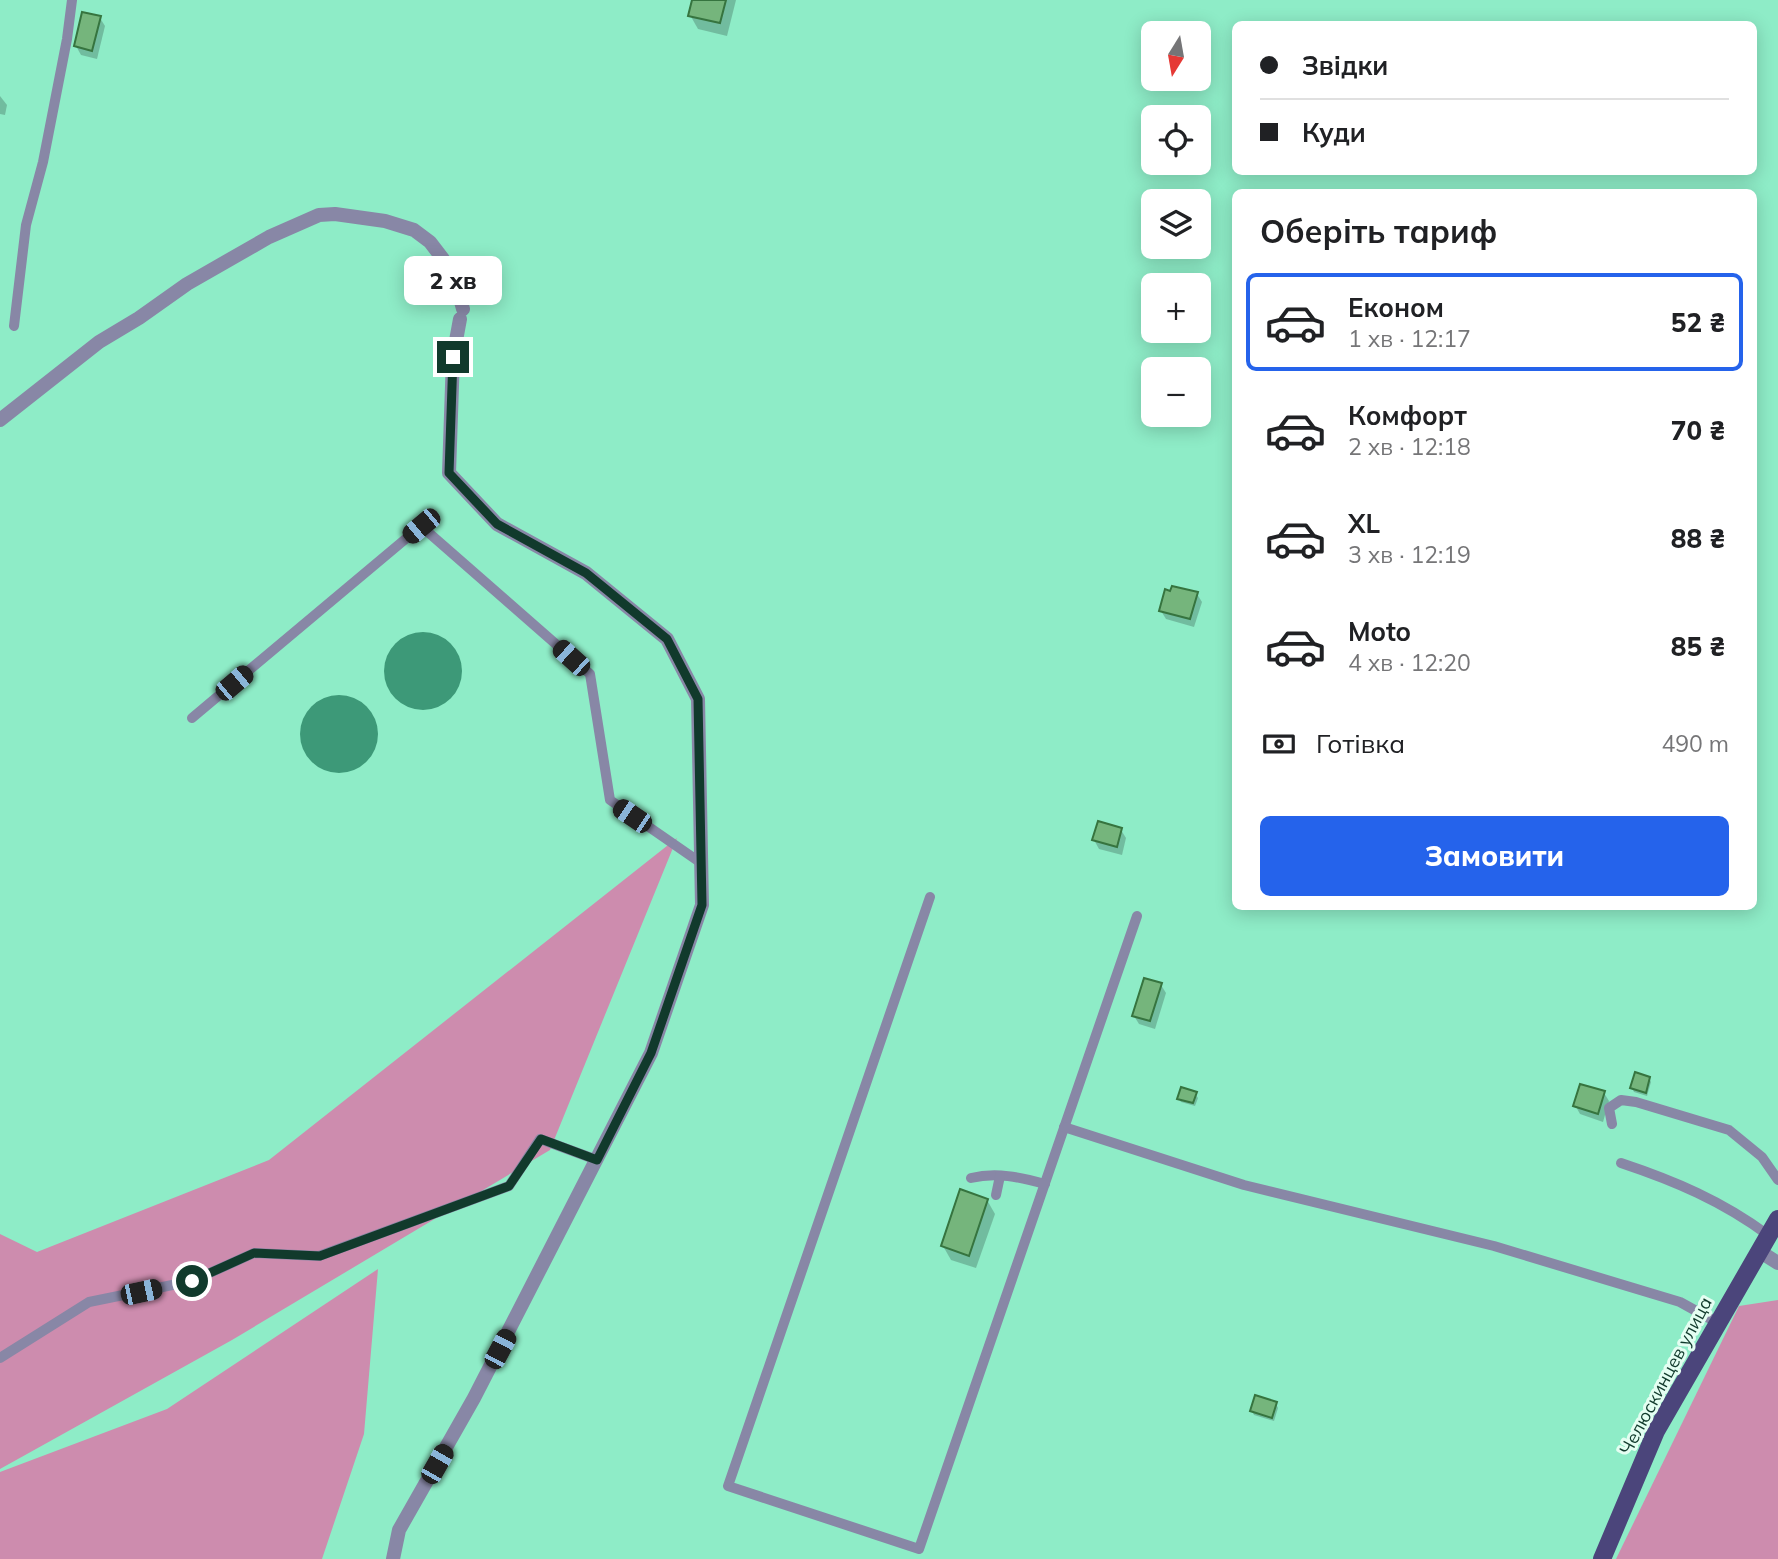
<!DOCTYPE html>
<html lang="uk">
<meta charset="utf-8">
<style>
:root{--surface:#fff;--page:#f2f2f2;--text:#202124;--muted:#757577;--line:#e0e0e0;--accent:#2563eb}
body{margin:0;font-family:Mulish,sans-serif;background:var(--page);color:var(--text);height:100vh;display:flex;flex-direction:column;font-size:26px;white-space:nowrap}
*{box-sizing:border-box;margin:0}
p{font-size:23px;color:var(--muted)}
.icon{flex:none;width:38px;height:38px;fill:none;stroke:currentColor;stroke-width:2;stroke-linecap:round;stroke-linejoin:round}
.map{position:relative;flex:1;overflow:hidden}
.panel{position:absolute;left:1232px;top:189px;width:525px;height:721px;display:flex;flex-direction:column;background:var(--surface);border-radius:10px;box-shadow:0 4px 18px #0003}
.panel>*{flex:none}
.banner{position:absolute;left:1232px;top:21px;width:525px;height:154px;border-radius:10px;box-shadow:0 4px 18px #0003;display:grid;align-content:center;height:154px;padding:0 28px;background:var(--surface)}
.needle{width:46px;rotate:191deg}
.tools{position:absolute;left:1141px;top:21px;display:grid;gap:14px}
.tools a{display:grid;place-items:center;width:70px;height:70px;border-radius:10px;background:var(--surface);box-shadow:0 4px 18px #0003;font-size:35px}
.end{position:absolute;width:32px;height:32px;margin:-16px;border:9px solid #113a2c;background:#fff;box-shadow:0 0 0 4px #fff}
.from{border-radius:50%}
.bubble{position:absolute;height:49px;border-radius:10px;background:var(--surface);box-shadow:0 4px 18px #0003;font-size:23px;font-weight:800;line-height:49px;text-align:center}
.car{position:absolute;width:21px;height:42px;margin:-21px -10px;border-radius:9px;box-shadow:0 0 5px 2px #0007;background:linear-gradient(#222 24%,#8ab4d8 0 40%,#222 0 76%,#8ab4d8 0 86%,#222 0)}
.banner b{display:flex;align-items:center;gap:24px;height:66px;font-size:26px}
.banner b+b{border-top:2px solid var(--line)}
.banner i{width:18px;height:18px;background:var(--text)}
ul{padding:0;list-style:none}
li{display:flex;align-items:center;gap:21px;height:98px;margin:0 14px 10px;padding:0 14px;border:4px solid transparent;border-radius:10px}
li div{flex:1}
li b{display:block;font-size:26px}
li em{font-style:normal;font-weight:800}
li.selected{border-color:var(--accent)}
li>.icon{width:63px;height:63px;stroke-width:1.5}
h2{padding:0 28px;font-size:32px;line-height:84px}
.pay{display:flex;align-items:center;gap:18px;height:77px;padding:0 28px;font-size:26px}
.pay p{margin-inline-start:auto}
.primary-button{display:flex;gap:14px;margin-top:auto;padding:14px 28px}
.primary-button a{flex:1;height:80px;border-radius:10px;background:var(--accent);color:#fff;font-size:28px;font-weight:800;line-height:80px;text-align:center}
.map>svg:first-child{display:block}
.green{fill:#cd8cae}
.water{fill:#3d9978}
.shadow{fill:#0003}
.building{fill:#75b57c;stroke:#36743f;stroke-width:2}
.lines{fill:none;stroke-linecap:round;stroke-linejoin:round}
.service{stroke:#8887a6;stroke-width:10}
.minor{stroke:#8887a6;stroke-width:14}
.tertiary{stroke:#8887a6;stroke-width:14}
.primary{stroke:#4b457b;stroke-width:18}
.route{stroke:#113a2c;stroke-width:9}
.labels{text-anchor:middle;stroke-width:6;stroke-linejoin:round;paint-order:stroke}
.street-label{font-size:18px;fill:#113a2c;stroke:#e4fef2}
</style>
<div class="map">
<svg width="1778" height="1559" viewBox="0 0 1778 1559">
<rect width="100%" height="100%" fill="#8eecc7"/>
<!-- green -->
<g class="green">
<polygon points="677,838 550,1150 232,1340 0,1469 0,1234 37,1252 269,1160"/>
<polygon points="378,1269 364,1434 322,1559 0,1559 0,1472 167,1409"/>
<polygon points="1778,1300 1778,1559 1616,1559 1739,1306"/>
</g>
<!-- water -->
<g class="water">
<circle cx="423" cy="671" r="39"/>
<circle cx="339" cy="734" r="39"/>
</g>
<!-- shadow -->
<g class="shadow">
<polygon points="694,0 736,0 727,36 698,29 690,15"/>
<polygon points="100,18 105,26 97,59 81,55 76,46"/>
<polygon points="0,96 7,105 5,115 0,114"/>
<polygon points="1197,594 1202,602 1194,627 1166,619 1161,611"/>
<polygon points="1121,830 1126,838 1122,855 1099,849 1094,840"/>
<polygon points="1161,985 1166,993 1155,1029 1139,1024 1134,1016"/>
<polygon points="1649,1078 1651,1082 1647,1096 1634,1092 1632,1088"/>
<polygon points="1604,1093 1609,1101 1603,1122 1580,1114 1575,1105"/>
<polygon points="1195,1094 1198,1098 1195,1106 1181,1102 1179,1099"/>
<polygon points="987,1200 995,1214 976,1268 951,1260 943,1246"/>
<polygon points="1276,1404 1278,1408 1274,1421 1254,1415 1252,1411"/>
</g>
<!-- building -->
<g class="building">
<polygon points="692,0 726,0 720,23 688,16"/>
<polygon points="82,12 101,16 92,51 74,46"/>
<polygon points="1172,586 1198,592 1190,619 1159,611 1165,589 1170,591"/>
<polygon points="1098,821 1122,828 1117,847 1092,840"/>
<polygon points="1144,978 1162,983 1150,1021 1132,1016"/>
<polygon points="1635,1072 1650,1077 1646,1093 1630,1088"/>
<polygon points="1580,1084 1605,1091 1598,1114 1573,1106"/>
<polygon points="1181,1087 1197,1092 1193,1103 1177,1099"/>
<polygon points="960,1189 988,1199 969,1256 941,1246"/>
<polygon points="1255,1395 1277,1402 1272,1418 1250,1411"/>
</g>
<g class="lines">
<!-- service -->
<g class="service">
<polyline points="14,326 26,225 43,162 67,39 72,0"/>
<polyline points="192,718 421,526 590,674 610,800 701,863"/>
<polyline points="930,897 728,1486 919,1549 1137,916"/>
<polyline points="1612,1124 1609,1108 1621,1100 1636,1102 1729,1130 1762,1157 1778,1180"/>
<polyline points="1064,1127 1244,1185 1494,1246 1680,1302 1718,1323"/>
<path d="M1621,1163c54,18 101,38 147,72"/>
<path d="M971,1178c25,-6 49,-1 74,6"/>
<polyline points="996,1195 1000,1176"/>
<polyline points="0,1358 89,1302 192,1281 254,1253 319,1256 509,1186 540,1139 597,1160"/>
</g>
<!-- minor -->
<g class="minor">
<polyline points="0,420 99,342 139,318 187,284 269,237 319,215 335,214 385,221 414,230 430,242 443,259 456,283 463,309"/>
<polyline points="393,1559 399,1530 474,1398 651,1053 702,905 698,699 667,639 586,573 497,524 449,473 453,357 460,319"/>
</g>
<!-- tertiary -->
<polyline class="tertiary" points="1759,1251 1778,1263"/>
<!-- primary -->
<polyline class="primary" points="1602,1559 1656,1431 1778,1219"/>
</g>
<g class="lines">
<!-- route -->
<polyline class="route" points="192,1281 254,1253 320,1256 509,1186 541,1139 597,1160 651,1053 702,905 698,699 667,639 586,573 497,524 449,473 453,357"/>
</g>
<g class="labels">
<!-- street labels -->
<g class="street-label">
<text transform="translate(1666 1376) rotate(-62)" y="6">Челюскинцев улица</text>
</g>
</g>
</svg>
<div class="tools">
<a><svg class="needle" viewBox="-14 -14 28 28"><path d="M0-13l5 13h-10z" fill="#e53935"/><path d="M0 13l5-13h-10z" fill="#757577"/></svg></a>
<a><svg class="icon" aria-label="locate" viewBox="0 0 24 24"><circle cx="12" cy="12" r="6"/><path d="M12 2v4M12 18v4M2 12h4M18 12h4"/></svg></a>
<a><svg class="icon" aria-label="layers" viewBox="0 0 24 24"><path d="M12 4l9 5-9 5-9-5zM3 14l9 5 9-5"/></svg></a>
<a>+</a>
<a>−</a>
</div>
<i class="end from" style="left:192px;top:1281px"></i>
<i class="end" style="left:453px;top:357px"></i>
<div class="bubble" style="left:404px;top:256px;width:98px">2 хв</div>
<i class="car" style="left:421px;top:526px;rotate:230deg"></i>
<i class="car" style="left:571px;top:658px;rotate:312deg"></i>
<i class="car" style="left:234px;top:683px;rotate:50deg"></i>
<i class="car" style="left:632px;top:816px;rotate:304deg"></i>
<i class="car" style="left:141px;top:1292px;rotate:78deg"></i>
<i class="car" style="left:500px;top:1349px;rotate:28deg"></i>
<i class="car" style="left:437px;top:1464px;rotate:30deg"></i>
<div class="banner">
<b><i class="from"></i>Звідки</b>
<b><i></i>Куди</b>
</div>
<section class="panel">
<h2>Оберіть тариф</h2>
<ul>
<li class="selected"><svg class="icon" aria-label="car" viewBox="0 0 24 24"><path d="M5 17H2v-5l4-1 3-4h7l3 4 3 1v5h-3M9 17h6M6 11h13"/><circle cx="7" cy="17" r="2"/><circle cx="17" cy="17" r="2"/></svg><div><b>Економ</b><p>1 хв · 12:17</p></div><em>52 ₴</em></li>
<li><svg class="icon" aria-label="car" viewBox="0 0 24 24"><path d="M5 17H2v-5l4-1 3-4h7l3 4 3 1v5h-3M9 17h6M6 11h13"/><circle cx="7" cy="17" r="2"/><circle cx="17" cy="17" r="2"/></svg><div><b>Комфорт</b><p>2 хв · 12:18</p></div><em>70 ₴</em></li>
<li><svg class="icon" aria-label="car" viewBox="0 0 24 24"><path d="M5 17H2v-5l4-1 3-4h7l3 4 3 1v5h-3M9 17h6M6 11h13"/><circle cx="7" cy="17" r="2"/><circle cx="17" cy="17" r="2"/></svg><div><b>XL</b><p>3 хв · 12:19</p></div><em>88 ₴</em></li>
<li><svg class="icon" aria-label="car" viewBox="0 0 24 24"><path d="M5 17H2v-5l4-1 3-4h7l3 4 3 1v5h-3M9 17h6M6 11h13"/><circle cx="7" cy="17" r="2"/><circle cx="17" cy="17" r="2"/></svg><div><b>Moto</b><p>4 хв · 12:20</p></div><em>85 ₴</em></li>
</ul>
<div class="pay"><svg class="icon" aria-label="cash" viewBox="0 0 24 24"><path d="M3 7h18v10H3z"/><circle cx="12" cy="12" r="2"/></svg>Готівка<p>490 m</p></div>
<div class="primary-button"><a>Замовити</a></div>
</section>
</div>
